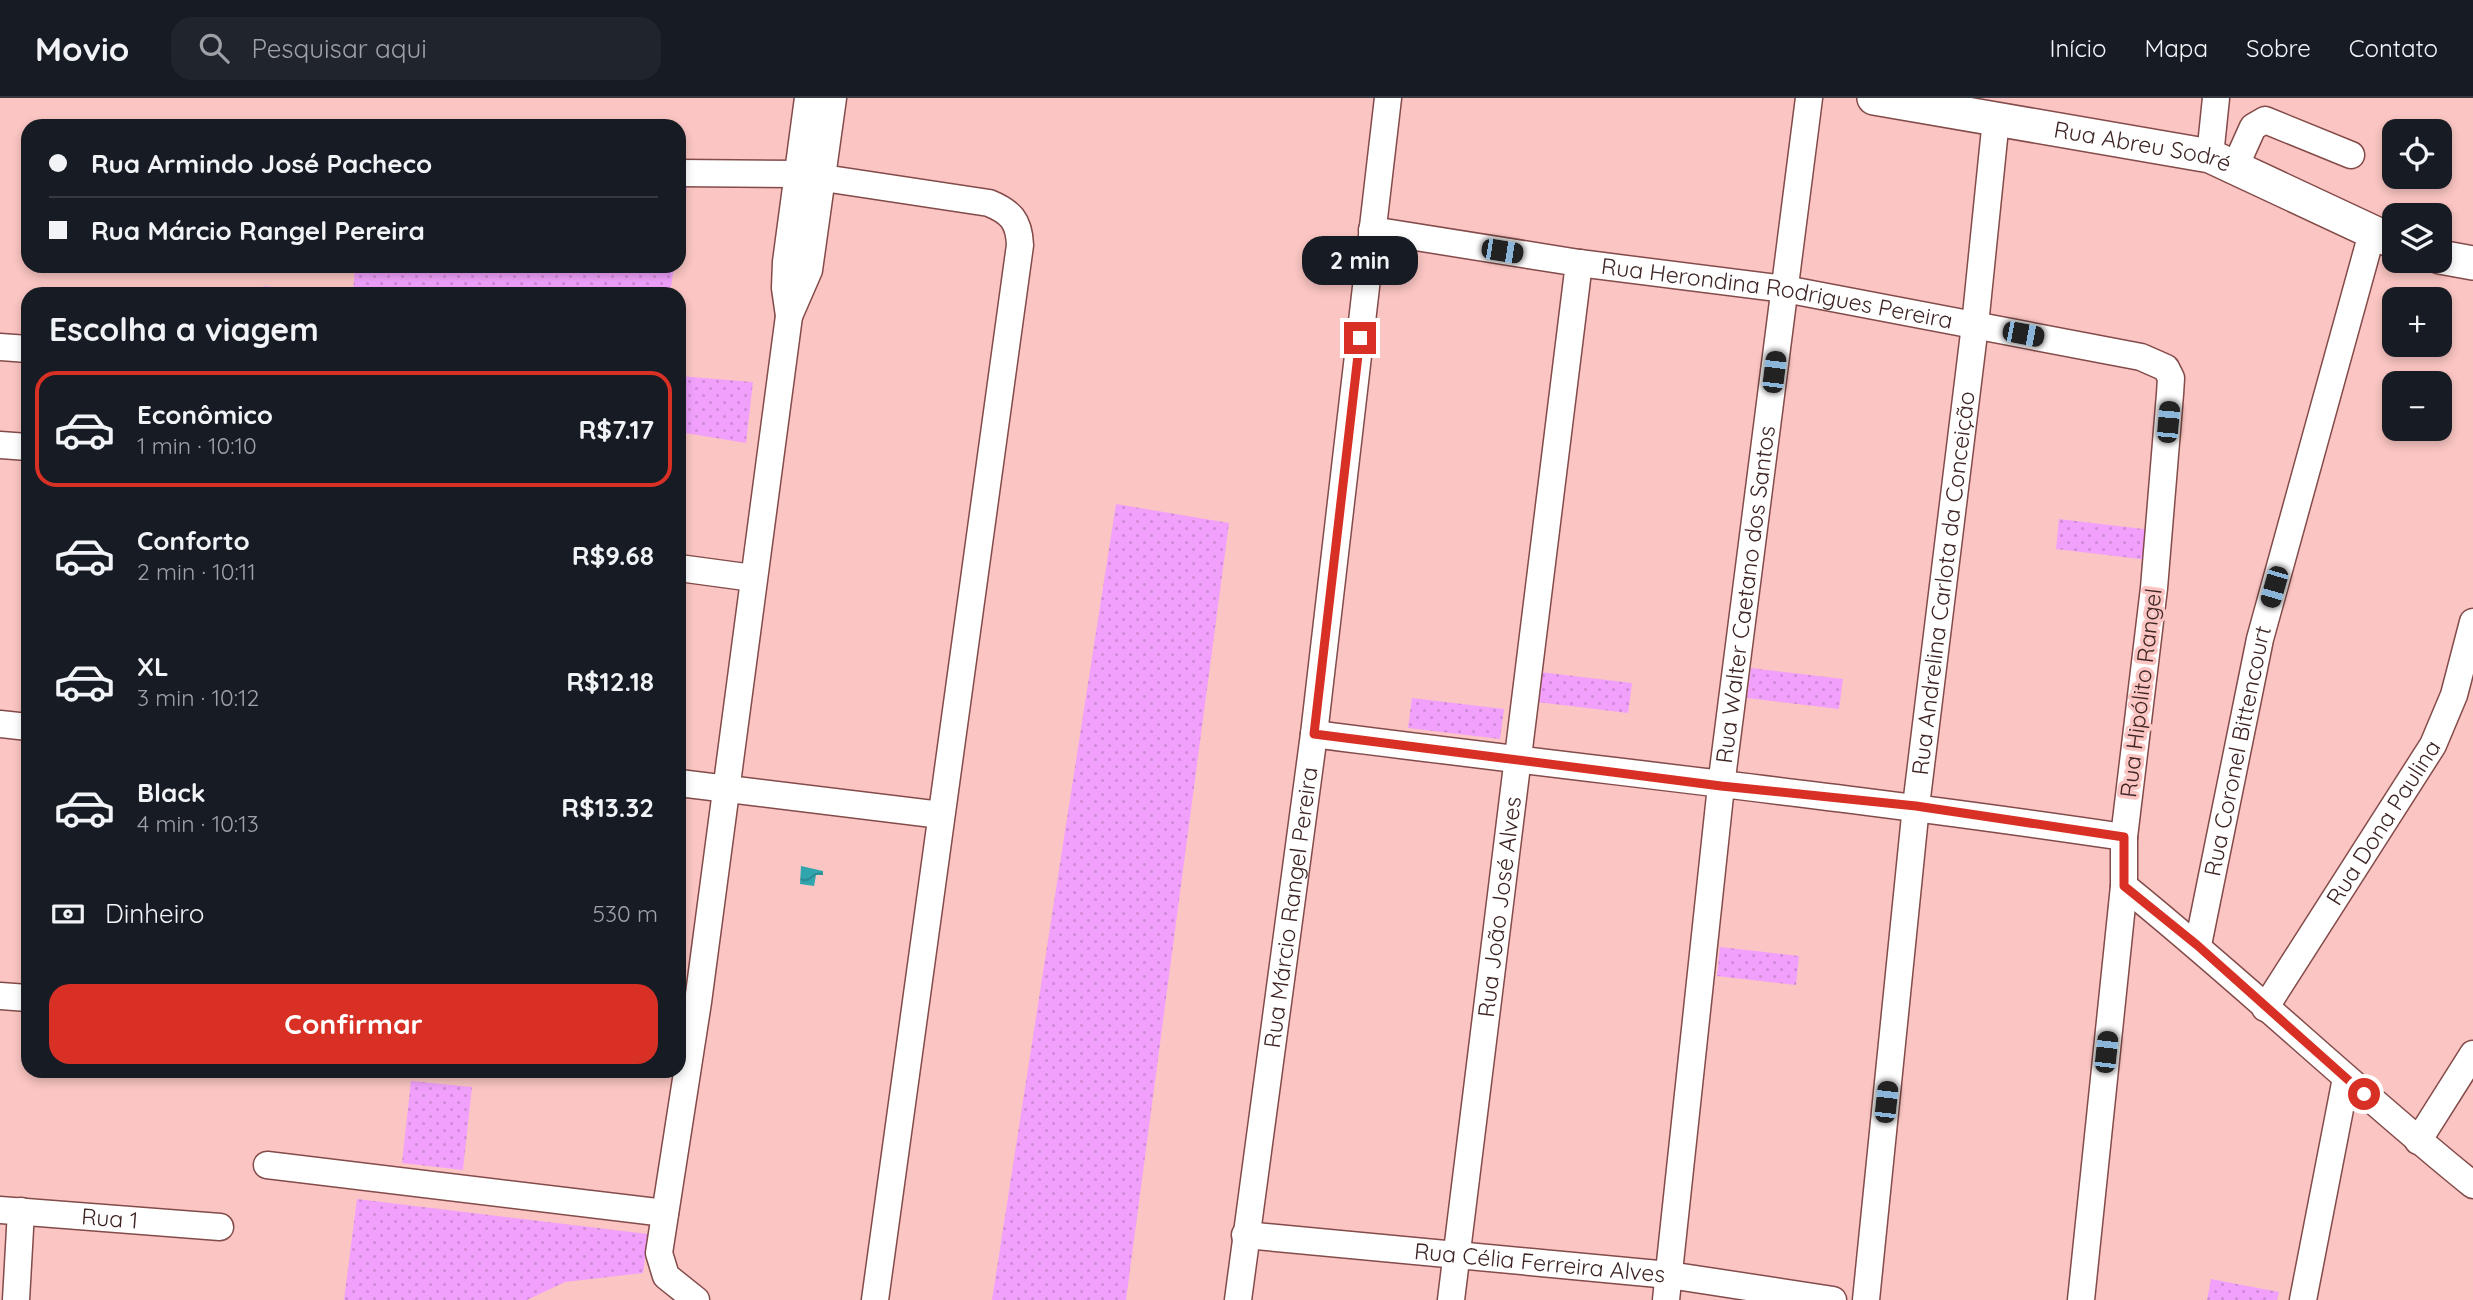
<!DOCTYPE html>
<html lang="pt">
<meta charset="utf-8">
<style>
:root{--surface:#171b24;--page:#20242c;--text:#f1f3f6;--muted:#9ea1a6;--line:#363941;--accent:#d93025}
body{margin:0;font-family:Quicksand,sans-serif;background:var(--page);color:var(--text);height:100vh;display:flex;flex-direction:column;font-size:26px;white-space:nowrap}
*{box-sizing:border-box;margin:0}
p{font-size:23px;color:var(--muted)}
.icon{flex:none;width:38px;height:38px;fill:none;stroke:currentColor;stroke-width:2;stroke-linecap:round;stroke-linejoin:round}
.map{position:relative;flex:1;overflow:hidden}
.side{position:absolute;left:21px;top:189px;width:665px;height:791px;display:flex;flex-direction:column;background:var(--surface);border-radius:21px;box-shadow:0 4px 10px #0003}
.side>*{flex:none}
.guide{position:absolute;left:21px;top:21px;width:665px;height:154px;border-radius:21px;box-shadow:0 4px 10px #0003;display:grid;align-content:center;height:154px;padding:0 28px;background:var(--surface)}
.buttons{position:absolute;left:2382px;top:21px;display:grid;gap:14px}
.buttons a{display:grid;place-items:center;width:70px;height:70px;border-radius:14px;background:var(--surface);box-shadow:0 4px 10px #0003;font-size:35px}
.end{position:absolute;width:32px;height:32px;margin:-16px;border:9px solid #d93025;background:#fff;box-shadow:0 0 0 4px #fff}
.from{border-radius:50%}
.bubble{position:absolute;height:49px;border-radius:21px;background:var(--surface);box-shadow:0 4px 10px #0003;font-size:23px;font-weight:700;line-height:49px;text-align:center}
.car{position:absolute;width:21px;height:42px;margin:-21px -10px;border-radius:9px;box-shadow:0 0 5px 2px #0007;background:linear-gradient(#222 24%,#8ab4d8 0 40%,#222 0 76%,#8ab4d8 0 86%,#222 0)}
.guide b{display:flex;align-items:center;gap:24px;height:66px;font-size:26px}
.guide b+b{border-top:2px solid var(--line)}
.guide i{width:18px;height:18px;background:var(--text)}
ul{padding:0;list-style:none}
li{display:flex;align-items:center;gap:21px;height:116px;margin:0 14px 10px;padding:0 14px;border:4px solid transparent;border-radius:21px}
li div{flex:1}
li b{display:block;font-size:26px}
li em{font-style:normal;font-weight:700}
li.selected{border-color:var(--accent)}
li>.icon{width:63px;height:63px;stroke-width:1.5}
h2{padding:0 28px;font-size:32px;line-height:84px}
.pay{display:flex;align-items:center;gap:18px;height:77px;padding:0 28px;font-size:26px}
.pay p{margin-inline-start:auto}
.button{display:flex;gap:14px;margin-top:auto;padding:14px 28px}
.button a{flex:1;height:80px;border-radius:21px;background:var(--accent);color:#fff;font-size:28px;font-weight:700;line-height:80px;text-align:center}
header{display:flex;align-items:center;gap:42px;box-sizing:border-box;height:98px;padding:0 35px;background:var(--surface);border-bottom:2px solid var(--line)}
header strong{font-size:33px}
nav{display:flex;gap:38px;margin-inline-start:auto;font-size:24px}
.search{width:490px;height:63px;background:var(--page);display:flex;align-items:center;gap:18px;box-sizing:border-box;padding:0 24px;border-radius:21px;color:var(--muted);font-size:26px}
.map>svg:first-child{display:block}
.grass{fill:url(#grass-dots)}
.water{fill:url(#water-waves)}
.lines{fill:none;stroke-linecap:round;stroke-linejoin:round}
.minor-casing{stroke:#834b49;stroke-width:29}
.major-casing{stroke:#834b49;stroke-width:36}
.minor{stroke:#fff;stroke-width:26}
.major{stroke:#fff;stroke-width:33}
.route{stroke:#d93025;stroke-width:9}
.labels{text-anchor:middle;stroke-width:7;stroke-linejoin:round;paint-order:stroke}
.street-label{font-size:23px;fill:#3e2524;stroke:#fac5c2}
</style>
<header>
<strong>Movio</strong>
<div class="search"><svg class="icon" aria-label="search" viewBox="0 0 24 24"><circle cx="10" cy="10" r="6"/><path d="M15 15l6 6"/></svg>Pesquisar aqui</div>
<nav><a>Início</a><a>Mapa</a><a>Sobre</a><a>Contato</a></nav>
</header>
<div class="map">
<svg width="2473" height="1202" viewBox="0 0 2473 1202">
<defs>
<pattern id="grass-dots" width="8" height="8" patternUnits="userSpaceOnUse" patternTransform="scale(1.75)"><rect width="8" height="8" fill="#f1a1fc"/><path d="M2 2h.1M6 6h.1" fill="none" stroke="#d08ad8" stroke-width="1.8" stroke-linecap="round"/></pattern>
<pattern id="water-waves" width="16" height="10" patternUnits="userSpaceOnUse" patternTransform="scale(1.75)"><rect width="16" height="10" fill="#30a5ae"/><path d="M0 5q4-4 8 0t8 0" fill="none" stroke="#2a868d"/></pattern>
</defs>
<rect width="100%" height="100%" fill="#fac5c2"/>
<!-- grass -->
<g class="grass">
<polygon points="687,90 679,140 679,91"/>
<polygon points="355,168 674,168 670,196 353,196"/>
<polygon points="264,188 325,195 325,196 263,196"/>
<polygon points="679,278 753,284 746,345 679,334"/>
<polygon points="1116,406 1229,425 1126,1202 992,1202"/>
<polygon points="2059,421 2152,432 2148,462 2056,451"/>
<polygon points="1751,570 1843,581 1839,611 1747,600"/>
<polygon points="1540,574 1632,585 1628,615 1537,604"/>
<polygon points="1412,600 1504,611 1500,641 1408,630"/>
<polygon points="1720,849 1799,858 1796,887 1717,878"/>
<polygon points="411,983 472,989 463,1072 402,1065"/>
<polygon points="357,1101 648,1136 643,1175 565,1184 527,1202 344,1202"/>
<polygon points="2211,1181 2279,1194 2277,1202 2207,1202"/>
</g>
<!-- water -->
<polygon class="water" points="801,768 823,773 823,777 816,777 814,788 800,786"/>
<g class="lines">
<defs>
<g id="minor">
<polyline points="2210,58 2216,0"/>
<polyline points="2235,69 2253,29 2265,22 2351,57"/>
<path d="M679,75l118,1 192,29c22,9 30,18 31,42l-145,1055"/>
<path id="s1" d="M1372,132l207,33 206,26 356,68 25,11 5,10 -1,16 -16,194 -30,249v49l-43,414"/>
<polyline points="789,218 809,172 833,0"/>
<polyline points="0,249 28,251"/>
<polyline points="0,347 28,349"/>
<polyline points="679,470 753,480"/>
<polyline points="0,626 28,629"/>
<path d="M1314,636c270,35 541,63 810,103"/>
<polyline points="679,685 941,717"/>
<path d="M2124,788c119,96 230,203 349,299"/>
<path id="s2" d="M2198,847l62,-306 112,-406"/>
<polyline points="0,898 28,900"/>
<path id="s3" d="M2265,910l168,-263 21,-50 19,-73"/>
<polyline points="2418,1043 2473,956"/>
<polyline points="267,1067 665,1115"/>
<path id="s4" d="M0,1112l220,17"/>
<path id="s5" d="M1245,1137l424,40 164,25"/>
<polyline points="16,1202 21,1113"/>
<polyline points="696,1202 666,1178 659,1155 698,904 789,218 785,190 786,164 808,0"/>
<path id="s6" d="M1238,1202l76,-566 74,-636"/>
<path id="s7" d="M1451,1202l128,-1037"/>
<path id="s8" d="M1666,1202l55,-514 88,-688"/>
<path id="s9" d="M1866,1202l50,-494 59,-481 21,-206"/>
<polyline points="2303,1202 2346,980"/>
</g>
<g id="major">
<path id="s10" d="M1874,0l336,58 184,86"/>
<polyline points="2440,159 2473,165"/>
</g>
</defs>
<!-- minor casing -->
<use href="#minor" class="minor-casing"/>
<!-- major casing -->
<use href="#major" class="major-casing"/>
<!-- minor -->
<use href="#minor" class="minor"/>
<!-- major -->
<use href="#major" class="major"/>
</g>
<g class="lines">
<!-- route -->
<polyline class="route" points="1360,240 1314,636 1721,688 1916,708 2124,739 2124,788 2197,847 2364,996"/>
</g>
<g class="labels">
<!-- street labels -->
<g class="street-label">
<text dy="8" stroke="none"><textPath href="#s10" startOffset="273">Rua Abreu Sodré</textPath></text>
<text dy="8" stroke="none"><textPath href="#s1" startOffset="410">Rua Herondina Rodrigues Pereira</textPath></text>
<text dy="8" stroke="none"><textPath href="#s9" startOffset="721">Rua Andrelina Carlota da Conceição</textPath></text>
<text dy="8" stroke="none"><textPath href="#s8" startOffset="710">Rua Walter Caetano dos Santos</textPath></text>
<text transform="translate(2141 595) rotate(-83)" y="8">Rua Hipólito Rangel</text>
<text dy="8" stroke="none"><textPath href="#s2" startOffset="198">Rua Coronel Bittencourt</textPath></text>
<text dy="8" stroke="none"><textPath href="#s3" startOffset="220">Rua Dona Paulina</textPath></text>
<text dy="8" stroke="none"><textPath href="#s7" startOffset="396">Rua João José Alves</textPath></text>
<text dy="8" stroke="none"><textPath href="#s6" startOffset="396">Rua Márcio Rangel Pereira</textPath></text>
<text dy="8" stroke="none"><textPath href="#s4" startOffset="110">Rua 1</textPath></text>
<text dy="8" stroke="none"><textPath href="#s5" startOffset="296">Rua Célia Ferreira Alves</textPath></text>
</g>
</g>
</svg>
<div class="buttons">
<a><svg class="icon" aria-label="locate" viewBox="0 0 24 24"><circle cx="12" cy="12" r="6"/><path d="M12 2v4M12 18v4M2 12h4M18 12h4"/></svg></a>
<a><svg class="icon" aria-label="layers" viewBox="0 0 24 24"><path d="M12 4l9 5-9 5-9-5zM3 14l9 5 9-5"/></svg></a>
<a>+</a>
<a>−</a>
</div>
<i class="end from" style="left:2364px;top:996px"></i>
<i class="end" style="left:1360px;top:240px"></i>
<div class="bubble" style="left:1302px;top:138px;width:116px">2 min</div>
<i class="car" style="left:1502px;top:153px;rotate:99deg"></i>
<i class="car" style="left:2023px;top:236px;rotate:101deg"></i>
<i class="car" style="left:1774px;top:274px;rotate:7deg"></i>
<i class="car" style="left:2168px;top:324px;rotate:5deg"></i>
<i class="car" style="left:2274px;top:489px;rotate:196deg"></i>
<i class="car" style="left:2106px;top:954px;rotate:6deg"></i>
<i class="car" style="left:1886px;top:1004px;rotate:6deg"></i>
<div class="guide">
<b><i class="from"></i>Rua Armindo José Pacheco</b>
<b><i></i>Rua Márcio Rangel Pereira</b>
</div>
<section class="side">
<h2>Escolha a viagem</h2>
<ul>
<li class="selected"><svg class="icon" aria-label="car" viewBox="0 0 24 24"><path d="M5 17H2v-5l4-1 3-4h7l3 4 3 1v5h-3M9 17h6M6 11h13"/><circle cx="7" cy="17" r="2"/><circle cx="17" cy="17" r="2"/></svg><div><b>Econômico</b><p>1 min · 10:10</p></div><em>R$7.17</em></li>
<li><svg class="icon" aria-label="car" viewBox="0 0 24 24"><path d="M5 17H2v-5l4-1 3-4h7l3 4 3 1v5h-3M9 17h6M6 11h13"/><circle cx="7" cy="17" r="2"/><circle cx="17" cy="17" r="2"/></svg><div><b>Conforto</b><p>2 min · 10:11</p></div><em>R$9.68</em></li>
<li><svg class="icon" aria-label="car" viewBox="0 0 24 24"><path d="M5 17H2v-5l4-1 3-4h7l3 4 3 1v5h-3M9 17h6M6 11h13"/><circle cx="7" cy="17" r="2"/><circle cx="17" cy="17" r="2"/></svg><div><b>XL</b><p>3 min · 10:12</p></div><em>R$12.18</em></li>
<li><svg class="icon" aria-label="car" viewBox="0 0 24 24"><path d="M5 17H2v-5l4-1 3-4h7l3 4 3 1v5h-3M9 17h6M6 11h13"/><circle cx="7" cy="17" r="2"/><circle cx="17" cy="17" r="2"/></svg><div><b>Black</b><p>4 min · 10:13</p></div><em>R$13.32</em></li>
</ul>
<div class="pay"><svg class="icon" aria-label="cash" viewBox="0 0 24 24"><path d="M3 7h18v10H3z"/><circle cx="12" cy="12" r="2"/></svg>Dinheiro<p>530 m</p></div>
<div class="button"><a>Confirmar</a></div>
</section>
</div>
